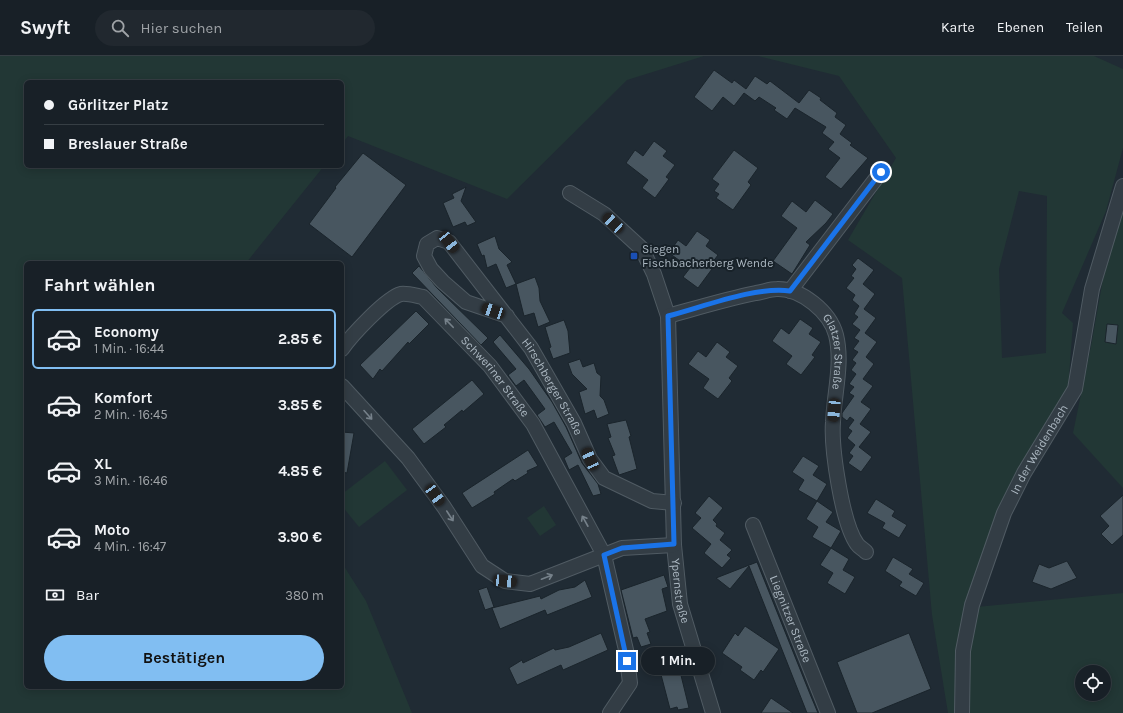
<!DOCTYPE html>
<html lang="de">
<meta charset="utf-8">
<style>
:root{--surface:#182027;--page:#21282f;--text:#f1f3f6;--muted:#9fa3a7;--line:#363e44;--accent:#81bef2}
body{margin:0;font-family:Karla,sans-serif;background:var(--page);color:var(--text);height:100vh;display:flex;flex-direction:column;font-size:15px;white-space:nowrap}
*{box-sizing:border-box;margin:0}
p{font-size:13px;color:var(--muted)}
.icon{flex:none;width:22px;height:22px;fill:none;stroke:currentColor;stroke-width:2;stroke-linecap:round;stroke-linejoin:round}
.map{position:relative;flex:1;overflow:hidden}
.drawer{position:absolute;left:24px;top:205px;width:320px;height:428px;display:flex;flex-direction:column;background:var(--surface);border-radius:6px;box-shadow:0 2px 10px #0003,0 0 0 1px var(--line)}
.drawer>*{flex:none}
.guide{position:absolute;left:24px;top:24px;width:320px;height:88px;border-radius:6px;box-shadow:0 2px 10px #0003,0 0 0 1px var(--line);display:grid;align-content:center;height:88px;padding:0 20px;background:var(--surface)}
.buttons{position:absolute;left:1075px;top:609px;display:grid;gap:8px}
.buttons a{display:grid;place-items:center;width:36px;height:36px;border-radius:50%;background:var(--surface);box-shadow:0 2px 10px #0003,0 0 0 1px var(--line);font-size:20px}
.end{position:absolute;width:18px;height:18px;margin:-9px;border:5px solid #1a73e8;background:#fff;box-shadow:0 0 0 2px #fff}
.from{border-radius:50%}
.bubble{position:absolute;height:28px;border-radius:14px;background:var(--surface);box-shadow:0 2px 10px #0003,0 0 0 1px var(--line);font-size:13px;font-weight:700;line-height:28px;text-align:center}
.car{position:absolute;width:12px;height:24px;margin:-12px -6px;border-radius:5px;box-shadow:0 0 3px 1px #0007;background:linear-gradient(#222 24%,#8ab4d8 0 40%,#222 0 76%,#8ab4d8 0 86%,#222 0)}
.guide b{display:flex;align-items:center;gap:14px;height:38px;font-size:15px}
.guide b+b{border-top:1px solid var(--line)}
.guide i{width:10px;height:10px;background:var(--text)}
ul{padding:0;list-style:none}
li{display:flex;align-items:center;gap:12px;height:60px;margin:0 8px 6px;padding:0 12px;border:2px solid transparent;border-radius:6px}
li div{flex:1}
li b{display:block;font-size:15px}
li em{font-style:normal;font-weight:700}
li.on{border-color:var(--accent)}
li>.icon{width:36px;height:36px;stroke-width:1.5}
h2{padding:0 20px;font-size:18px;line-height:48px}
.pay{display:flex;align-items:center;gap:10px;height:44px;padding:0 20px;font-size:15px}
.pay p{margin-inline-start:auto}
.action{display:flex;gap:8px;margin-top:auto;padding:8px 20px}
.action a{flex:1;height:46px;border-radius:24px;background:var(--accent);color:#111;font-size:16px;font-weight:700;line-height:46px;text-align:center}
header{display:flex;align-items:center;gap:24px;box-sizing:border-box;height:56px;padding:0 20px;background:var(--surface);border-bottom:1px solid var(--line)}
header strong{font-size:19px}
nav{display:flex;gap:22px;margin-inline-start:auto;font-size:14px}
.search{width:280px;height:36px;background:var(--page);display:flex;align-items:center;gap:10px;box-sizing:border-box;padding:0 14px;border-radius:22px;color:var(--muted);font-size:15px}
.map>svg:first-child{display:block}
.green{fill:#223735;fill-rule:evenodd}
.building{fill:#485660;stroke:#1a242b}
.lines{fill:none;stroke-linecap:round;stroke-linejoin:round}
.street-casing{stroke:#505b63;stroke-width:16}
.street{stroke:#333d45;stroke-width:14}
.oneway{stroke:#76818a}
.route{stroke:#1a73e8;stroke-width:5}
.transit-dot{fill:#1a4fb4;stroke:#182229;stroke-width:1.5}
.labels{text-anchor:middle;stroke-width:4;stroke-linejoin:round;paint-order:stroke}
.poi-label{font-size:12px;fill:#acb8c2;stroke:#182229;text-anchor:start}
.street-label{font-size:12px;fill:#acb8c2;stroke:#182229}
</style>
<header>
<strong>Swyft</strong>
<div class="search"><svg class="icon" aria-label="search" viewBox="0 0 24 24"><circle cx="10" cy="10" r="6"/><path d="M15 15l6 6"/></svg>Hier suchen</div>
<nav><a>Karte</a><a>Ebenen</a><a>Teilen</a></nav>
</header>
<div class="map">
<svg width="1123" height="657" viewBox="0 0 1123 657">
<rect width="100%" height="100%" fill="#202b34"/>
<!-- green -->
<g class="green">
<polygon points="0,0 704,0 627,24 507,143 348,80 342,88 342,26 26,26 26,110 324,110 246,207 26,207 26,631 342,631 342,507 366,545 412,657 0,657"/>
<path d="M758,0h336l29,13v79l-17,63 -44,102 11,10 -5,67 -76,135 -26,83 157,-15v120h-175l-16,-98 -30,-337 -54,-38 48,-82 -57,-82zM1019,135l28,5 -1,157 -44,5 -3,-89zM1082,616h22v22h-22z"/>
<polygon points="1123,150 1123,432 1073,377 1091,290 1105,212"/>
<polygon points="385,405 407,434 359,471 342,450 342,438"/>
<polygon points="544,450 556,469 540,480 527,462"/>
</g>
<!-- building -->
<g class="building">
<polygon points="714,14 732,27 734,24 746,33 755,20 767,28 770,25 799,47 809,34 821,42 820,44 837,57 835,61 846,69 840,78 852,87 850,89 868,102 841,133 825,121 840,102 828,93 834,86 822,77 826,71 795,52 787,63 774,54 776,52 759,41 755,45 744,37 734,50 723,41 712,55 694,41"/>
<polygon points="654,85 667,95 663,100 675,109 666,121 669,123 655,142 642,132 648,124 626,107 635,94 643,100"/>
<polygon points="734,94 758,112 748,126 751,129 733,154 716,142 719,138 714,135 719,128 712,123"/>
<polygon points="363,97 406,129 352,201 309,168 336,132 335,131"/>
<polygon points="466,131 461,145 476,166 467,170 465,166 453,171 443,147 454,142 452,138"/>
<polygon points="815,144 833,158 826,167 806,186 810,189 792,218 773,205 797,172 781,160 792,145 806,156"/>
<polygon points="697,175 710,184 706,190 718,199 709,211 712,213 698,232 683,221 690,212 669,197 678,184 686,190"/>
<polygon points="495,180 499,193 512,206 507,209 516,228 506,232 496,208 487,212 484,199 482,200 477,188"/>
<polygon points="858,202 874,214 863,228 875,238 864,253 876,262 865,277 877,286 866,301 874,308 863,323 873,330 861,346 871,353 860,368 871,376 859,391 872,401 861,416 848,407 853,400 849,397 855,389 847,382 852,375 848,372 854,364 850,361 847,365 842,361 842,357 854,340 849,337 854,331 849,328 856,318 851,314 856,307 852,304 858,296 853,293 859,285 854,282 860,274 852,268 858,261 854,258 859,250 852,244 855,239 846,232 854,222 851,220 856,213 852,209"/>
<polygon points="419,210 437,232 488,282 481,289 412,217"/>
<polygon points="535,221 539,232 540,245 550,266 538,271 534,257 524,260 516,228"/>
<polygon points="416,255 429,268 409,288 408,286 382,315 380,313 373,323 360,309"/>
<polygon points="800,263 813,272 809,278 821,286 812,299 815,301 801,319 786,308 792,300 772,285 781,272 789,278"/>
<polygon points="564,264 568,275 570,297 553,303 549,292 551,291 545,271"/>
<polygon points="1107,268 1118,269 1116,288 1105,286"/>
<polygon points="500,279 529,313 552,346 566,371 582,407 598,428 601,438 593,440 578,409 569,414 564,402 572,397 554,366 545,371 537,359 545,353 524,324 516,330 508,319 516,313 493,286"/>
<polygon points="717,286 730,296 726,301 738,310 729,322 732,325 718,343 703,332 709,323 688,308 698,295 706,301"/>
<polygon points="580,303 583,311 594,307 597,317 601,320 600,340 604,344 609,358 597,363 594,354 585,358 579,336 587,333 572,318 568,307"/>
<polygon points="472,324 484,338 463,356 462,354 444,369 446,371 424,388 412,373"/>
<polygon points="626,364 631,380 629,381 637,413 619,419 612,400 615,399 608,382 611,381 607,368"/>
<polygon points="342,376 354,377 347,417 342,416"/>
<polygon points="528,394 538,410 527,415 528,417 515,425 513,423 494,436 495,438 472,452 462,437"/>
<polygon points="803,400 819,410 813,419 827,428 817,445 798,434 804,424 792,416"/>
<polygon points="1123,439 1123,479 1112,489 1101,478 1109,470 1100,460"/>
<polygon points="709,440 723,452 713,464 717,468 716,470 725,477 720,484 732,494 727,499 731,502 722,512 704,497 711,488 692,472 701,462 695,457"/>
<polygon points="876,443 895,455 892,460 907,469 899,482 882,472 885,467 867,457"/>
<polygon points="817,445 833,456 826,466 841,475 831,492 812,481 818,471 806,463"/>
<polygon points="831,492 849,503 843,514 855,521 845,538 827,527 833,517 820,509"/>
<polygon points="893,501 913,513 909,518 924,527 916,540 899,530 902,526 885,515"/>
<polygon points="1067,505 1077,522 1051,533 1032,526 1039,508 1049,512"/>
<polygon points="757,506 810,638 818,657 807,657 749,510 730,533 716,522"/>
<polygon points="664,519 668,531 662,533 667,555 645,563 650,576 647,577 651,588 641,591 637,581 633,582 621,534"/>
<polygon points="585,524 592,541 547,559 545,554 500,573 492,552 540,540 541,543 559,534 575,531"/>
<polygon points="487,531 494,551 485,554 478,534"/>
<polygon points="745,570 779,593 763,616 761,614 754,624 740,614 742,611 722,597 735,577 738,580"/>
<polygon points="601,577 608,594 563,614 561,609 517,629 509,612 522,604 523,607 554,592 555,594 569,591"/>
<polygon points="909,577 931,633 872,657 857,657 837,606"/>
<polygon points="678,607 689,652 678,654 677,651 670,653 659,611"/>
<polygon points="771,642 793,657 761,657"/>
</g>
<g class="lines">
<defs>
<g id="street">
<path id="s1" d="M570,137l34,21 38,35 12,25 14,42 6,229 6,59 33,109"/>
<polyline points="790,235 881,116"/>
<path id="s2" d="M507,260l-41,-14 -23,-20 -12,-13 -7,-13 3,-12 10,-6 12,4 82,106 43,75 16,36 14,19 48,23 22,2"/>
<path id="s3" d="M668,260c29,-8 58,-17 88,-23 7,-1 14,-4 21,-4 24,-1 53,23 59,46 7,28 -2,59 -3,87 -2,26 9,101 24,122 2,3 6,5 9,8"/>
<path id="s4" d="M342,293c9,-13 44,-51 59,-55 6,-1 16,2 22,3l67,69 43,58 71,131 22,95 4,33 -20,30"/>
<polyline points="342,330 408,402 444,451 482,510 505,525 530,528 622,492 674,489"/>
<path id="s5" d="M753,469l75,188"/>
<path id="s6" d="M962,657l1,-62 9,-46 32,-92 20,-40 51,-84 17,-100 31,-103"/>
</g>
</defs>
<!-- street casing -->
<use href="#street" class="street-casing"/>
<!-- street -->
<use href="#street" class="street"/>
</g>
<!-- one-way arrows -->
<defs><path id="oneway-shaft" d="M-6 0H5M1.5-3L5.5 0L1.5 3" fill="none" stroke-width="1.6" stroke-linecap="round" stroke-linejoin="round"/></defs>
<g class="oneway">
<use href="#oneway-shaft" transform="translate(449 267) rotate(-134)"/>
<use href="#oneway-shaft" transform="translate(368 359) rotate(48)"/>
<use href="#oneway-shaft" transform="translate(450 460) rotate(57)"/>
<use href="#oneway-shaft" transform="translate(585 465) rotate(-119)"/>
<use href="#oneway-shaft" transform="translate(547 521) rotate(-21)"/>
</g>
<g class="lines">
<!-- route -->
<path class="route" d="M627,605l-23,-106 18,-7 52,-4 -6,-228c35,-9 88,-30 122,-25l91,-119"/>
</g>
<!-- markers -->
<rect class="transit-dot" x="630" y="196" width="8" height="8" rx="2"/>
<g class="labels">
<!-- poi labels -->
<g class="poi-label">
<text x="642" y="197">Siegen<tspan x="642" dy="14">Fischbacherberg Wende</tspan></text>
</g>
<!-- street labels -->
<g class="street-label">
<text dy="4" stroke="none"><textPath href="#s3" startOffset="208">Glatzer Straße</textPath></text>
<text dy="4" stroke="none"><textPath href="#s4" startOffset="211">Schweriner Straße</textPath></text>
<text dy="4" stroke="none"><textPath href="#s2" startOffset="321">Hirschberger Straße</textPath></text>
<text dy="4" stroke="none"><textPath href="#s6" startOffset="279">In der Weidenbach</textPath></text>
<text dy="4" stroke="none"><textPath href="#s1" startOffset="439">Ypernstraße</textPath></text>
<text dy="4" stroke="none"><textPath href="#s5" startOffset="101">Liegnitzer Straße</textPath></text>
</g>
</g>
</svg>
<div class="buttons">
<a><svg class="icon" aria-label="locate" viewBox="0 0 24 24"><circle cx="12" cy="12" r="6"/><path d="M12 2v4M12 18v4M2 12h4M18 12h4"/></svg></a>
</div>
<i class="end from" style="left:881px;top:116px"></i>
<i class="end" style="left:627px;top:605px"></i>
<div class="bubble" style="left:641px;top:591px;width:74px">1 Min.</div>
<i class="car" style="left:613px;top:167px;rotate:313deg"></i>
<i class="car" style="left:449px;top:186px;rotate:142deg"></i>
<i class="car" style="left:493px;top:255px;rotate:289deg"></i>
<i class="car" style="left:834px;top:354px;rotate:185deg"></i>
<i class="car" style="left:590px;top:403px;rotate:336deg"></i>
<i class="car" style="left:435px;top:439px;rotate:144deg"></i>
<i class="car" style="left:505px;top:525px;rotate:95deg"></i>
<div class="guide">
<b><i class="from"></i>Görlitzer Platz</b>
<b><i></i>Breslauer Straße</b>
</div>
<section class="drawer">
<h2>Fahrt wählen</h2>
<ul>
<li class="on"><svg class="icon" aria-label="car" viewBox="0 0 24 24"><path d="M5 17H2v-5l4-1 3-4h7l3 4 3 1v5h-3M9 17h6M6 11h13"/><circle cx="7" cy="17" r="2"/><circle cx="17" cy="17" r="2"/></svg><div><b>Economy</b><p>1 Min. · 16:44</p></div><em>2.85 €</em></li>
<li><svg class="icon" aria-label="car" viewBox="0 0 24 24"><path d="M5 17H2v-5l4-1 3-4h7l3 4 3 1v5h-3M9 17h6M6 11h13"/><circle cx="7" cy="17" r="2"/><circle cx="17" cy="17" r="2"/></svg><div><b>Komfort</b><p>2 Min. · 16:45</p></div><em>3.85 €</em></li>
<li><svg class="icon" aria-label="car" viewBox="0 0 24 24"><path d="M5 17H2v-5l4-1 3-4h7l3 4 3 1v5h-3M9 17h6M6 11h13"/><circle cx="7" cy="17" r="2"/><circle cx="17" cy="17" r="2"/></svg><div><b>XL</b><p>3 Min. · 16:46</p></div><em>4.85 €</em></li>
<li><svg class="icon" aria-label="car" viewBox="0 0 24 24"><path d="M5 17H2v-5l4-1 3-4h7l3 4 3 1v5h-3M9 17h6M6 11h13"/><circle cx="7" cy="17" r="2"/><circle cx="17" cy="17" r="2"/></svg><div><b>Moto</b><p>4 Min. · 16:47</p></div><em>3.90 €</em></li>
</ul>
<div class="pay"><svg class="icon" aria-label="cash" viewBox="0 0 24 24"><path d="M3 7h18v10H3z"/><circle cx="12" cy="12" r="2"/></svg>Bar<p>380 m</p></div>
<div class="action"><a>Bestätigen</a></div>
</section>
</div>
